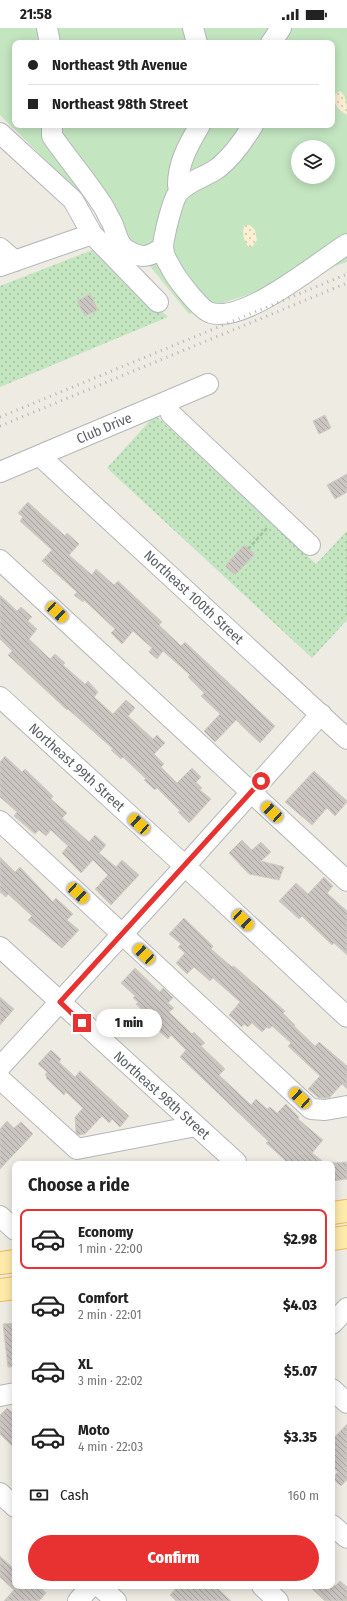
<!DOCTYPE html>
<meta charset="utf-8">
<style>
:root{--surface:#fff;--page:#f6f6f6;--text:#222;--muted:#767676;--line:#e0e0e0;--accent:#e73231}
body{margin:0;font-family:"Fira Sans Condensed",sans-serif;background:var(--page);color:var(--text);height:100vh;display:flex;flex-direction:column;font-size:15px;white-space:nowrap}
*{box-sizing:border-box;margin:0}
p{font-size:13px;color:var(--muted)}
.icon{flex:none;width:22px;height:22px;fill:none;stroke:currentColor;stroke-width:2;stroke-linecap:round;stroke-linejoin:round}
.map{position:relative;flex:1;overflow:hidden}
.drawer{position:absolute;left:12px;top:1133px;width:323px;height:428px;display:flex;flex-direction:column;background:var(--surface);border-radius:8px;box-shadow:0 2px 10px #0003}
.drawer>*{flex:none}
.hud{position:absolute;left:12px;top:12px;width:323px;height:88px;border-radius:8px;box-shadow:0 2px 10px #0003;display:grid;align-content:center;height:88px;padding:0 16px;background:var(--surface)}
.fabs{position:absolute;left:291px;top:112px;display:grid;gap:8px}
.fabs a{display:grid;place-items:center;width:44px;height:44px;border-radius:50%;background:var(--surface);box-shadow:0 2px 10px #0003;font-size:20px}
.end{position:absolute;width:18px;height:18px;margin:-9px;border:5px solid #e73231;background:#fff;box-shadow:0 0 0 2px #fff}
.from{border-radius:50%}
.bubble{position:absolute;height:28px;border-radius:14px;background:var(--surface);box-shadow:0 2px 10px #0003;font-size:13px;font-weight:800;line-height:28px;text-align:center}
.car{position:absolute;width:12px;height:24px;margin:-12px -6px;border-radius:5px;box-shadow:0 0 3px 1px #0007;background:linear-gradient(#f5c518 24%,#345 0 40%,#f5c518 0 76%,#345 0 86%,#f5c518 0)}
.hud b{display:flex;align-items:center;gap:14px;height:38px;font-size:15px}
.hud b+b{border-top:1px solid var(--line)}
.hud i{width:10px;height:10px;background:var(--text)}
ul{padding:0;list-style:none}
li{display:flex;align-items:center;gap:12px;height:60px;margin:0 8px 6px;padding:0 8px;border:2px solid transparent;border-radius:8px}
li div{flex:1}
li b{display:block;font-size:15px}
li em{font-style:normal;font-weight:800}
li.current{border-color:var(--accent)}
li>.icon{width:36px;height:36px;stroke-width:1.5}
h2{padding:0 16px;font-size:18px;line-height:48px}
.pay{display:flex;align-items:center;gap:10px;height:44px;padding:0 16px;font-size:15px}
.pay p{margin-inline-start:auto}
.button{display:flex;gap:8px;margin-top:auto;padding:8px 16px}
.button a{flex:1;height:46px;border-radius:24px;background:var(--accent);color:#fff;font-size:16px;font-weight:800;line-height:46px;text-align:center}
.status{display:flex;justify-content:space-between;align-items:center;height:28px;padding:0 20px;background:var(--surface);direction:ltr}
.status svg{height:11px;fill:currentColor}
.map>svg:first-child{display:block}
.green{fill:#c3e5c0;fill-rule:evenodd}
.sand{fill:url(#sand-dots)}
.park{fill:url(#park-dots)}
.building{fill:url(#building-back-hatch);stroke:#d3ccc2}
.lines{fill:none;stroke-linecap:round;stroke-linejoin:round}
.minor-casing{stroke:#b4b7ba;stroke-width:22}
.major-casing{stroke:#efbb5b;stroke-width:24}
.path{stroke:#99c6a3;stroke-width:2.5;stroke-dasharray:4 2;stroke-linecap:butt}
.minor{stroke:#fff;stroke-width:20}
.major{stroke:#feeaa9;stroke-width:22}
.rail{stroke:#b2b3b4;stroke-width:3;stroke-dasharray:1 5;stroke-linecap:butt}
.route{stroke:#e73231;stroke-width:5}
.labels{text-anchor:middle;stroke-width:3;stroke-linejoin:round;paint-order:stroke}
.street-label{font-size:14px;fill:#5c6064;stroke:#fff}
</style>
<div class="status"><b>21:58</b><svg viewBox="0 0 49 12"><path d="M0 12V9h3v3zM5 12V6h3v6zM10 12V3h3v9zM15 12V0h3v12zM26 1h20v11H26zM47 4h2v5h-2z"/></svg></div>
<div class="map">
<svg width="347" height="1573" viewBox="0 0 347 1573">
<defs>
<pattern id="sand-dots" width="8" height="8" patternUnits="userSpaceOnUse"><rect width="8" height="8" fill="#faeed3"/><path d="M2 2h.1M6 6h.1" fill="none" stroke="#cec4af" stroke-width="1.8" stroke-linecap="round"/></pattern>
<pattern id="park-dots" width="8" height="8" patternUnits="userSpaceOnUse"><rect width="8" height="8" fill="#c3e5c0"/><path d="M2 2h.1M6 6h.1" fill="none" stroke="#a2bda0" stroke-width="1.8" stroke-linecap="round"/></pattern>
<pattern id="building-back-hatch" width="6" height="6" patternUnits="userSpaceOnUse"><rect width="6" height="6" fill="#cac5c1"/><path d="M-1 5l2 2M0 0l6 6M5-1l2 2" fill="none" stroke="#a7a3a0"/></pattern>
</defs>
<rect width="100%" height="100%" fill="#eeebe3"/>
<!-- green -->
<path class="green" d="M0,0h347v234l-158,52 -53,-65 -136,-134zM15,15h317v82h-317zM298,119h30v30h-30z"/>
<!-- sand -->
<g class="sand">
<path d="M340,63c7,5 7,16 7,24 -9,-6 -14,-9 -12,-21z"/>
<path d="M245,197h5l5,5 2,10 -4,6 -4,1c-5,-4 -8,-16 -4,-22z"/>
</g>
<!-- park -->
<g class="park">
<polygon points="95,221 168,289 0,359 0,258"/>
<polygon points="155,387 316,536 347,503 347,592 312,630 107,440"/>
</g>
<!-- building -->
<g class="building">
<polygon points="90,266 98,282 85,288 77,273"/>
<polygon points="325,387 331,400 319,406 313,393"/>
<polygon points="347,446 347,464 335,471 327,457"/>
<polygon points="28,474 65,508 67,505 79,516 69,527 92,547 96,541 114,557 118,553 162,594 159,597 181,618 185,614 275,698 260,715 236,692 215,714 204,703 220,686 201,668 204,665 188,649 190,647 163,623 157,631 149,624 152,620 133,603 122,616 111,605 115,601 84,572 83,574 74,567 77,564 42,533 52,522 20,493 23,489 18,485"/>
<polygon points="244,517 255,526 235,547 225,538"/>
<polygon points="0,567 17,583 21,579 32,589 28,593 37,601 29,611 50,631 55,626 65,635 63,637 85,656 88,653 98,664 94,669 113,686 126,672 134,679 135,680 128,688 153,711 157,707 165,715 154,726 164,736 161,739 177,755 192,740 201,749 196,754 202,760 200,762 211,771 189,795 178,784 180,783 157,760 155,762 144,752 146,751 123,729 121,731 111,722 113,721 68,681 67,682 8,627 12,623 0,611"/>
<polygon points="5,728 22,744 25,741 53,768 51,771 67,785 62,790 89,814 95,807 106,817 99,825 116,839 122,832 139,847 111,877 95,861 108,847 93,832 81,845 62,825 68,818 51,802 46,808 39,802 35,806 14,788 17,784 0,769 0,734"/>
<polygon points="314,743 347,773 347,774 335,788 327,780 312,797 285,774"/>
<polygon points="242,812 252,822 261,814 271,824 261,833 284,839 279,852 249,846 229,825"/>
<polygon points="0,829 15,844 20,839 53,874 56,870 73,886 67,892 79,902 62,920 28,892 32,888 8,866 6,869 0,864"/>
<polygon points="324,849 333,858 327,865 347,883 347,927 334,915 332,917 302,888 299,891 279,873 296,855 308,866"/>
<polygon points="184,890 213,918 211,921 232,939 234,938 285,983 283,985 295,997 294,998 315,1018 319,1014 347,1038 347,1061 342,1056 329,1070 319,1070 308,1061 320,1048 288,1018 291,1015 272,998 269,1001 267,999 262,1004 252,995 248,999 244,996 242,999 229,987 240,974 213,950 210,953 194,939 187,946 176,935 185,925 178,919 181,916 169,906"/>
<polygon points="135,940 160,964 163,960 173,970 168,975 174,980 169,984 192,1006 194,1004 205,1015 201,1018 225,1041 219,1047 251,1077 256,1071 267,1081 270,1079 277,1085 286,1076 299,1089 298,1091 323,1112 312,1125 326,1136 286,1136 285,1132 266,1115 268,1113 180,1029 186,1022 171,1007 168,1011 148,993 151,990 136,976 138,974 133,970 135,968 121,955"/>
<polygon points="0,969 14,981 0,997"/>
<polygon points="51,1022 61,1031 59,1034 75,1049 80,1043 129,1088 120,1099 112,1091 109,1095 102,1088 85,1106 78,1107 76,1105 75,1089 83,1080 66,1064 64,1067 46,1050 47,1049 45,1047 47,1044 38,1036"/>
<polygon points="7,1093 14,1100 21,1094 33,1106 0,1141 0,1101"/>
<polygon points="347,1134 347,1151 332,1153 332,1135"/>
<polygon points="15,1295 15,1339 8,1339 3,1296"/>
<polygon points="7,1380 15,1387 15,1421 0,1406 0,1387"/>
<polygon points="347,1396 347,1452 341,1458 332,1450 338,1444 332,1438 332,1412"/>
<polygon points="0,1528 15,1542 15,1561 18,1558 39,1558 46,1565 39,1573 4,1573 14,1562 0,1549"/>
<polygon points="340,1553 347,1559 347,1573 325,1573 309,1558 335,1558"/>
<polygon points="178,1558 215,1558 231,1573 176,1573 170,1567"/>
</g>
<g class="lines">
<defs>
<g id="minor">
<polyline points="47,0 50,15"/>
<polyline points="193,0 197,15"/>
<polyline points="271,15 281,0"/>
<path d="M52,97v11c16,23 34,44 49,67 4,5 6,11 9,16 6,9 6,23 15,30 16,10 24,9 38,-2"/>
<path d="M253,97c-9,15 -21,32 -35,43 -12,9 -31,13 -40,25 -6,8 -14,43 -15,53 0,7 3,14 7,20 5,11 30,44 41,47 35,10 107,-51 136,-69"/>
<polyline points="0,105 73,172 92,206 158,274"/>
<path d="M184,159l-6,-2c0,-23 11,-41 22,-60"/>
<polyline points="0,220 15,233"/>
<polyline points="0,238 92,206"/>
<polyline points="167,374 171,386 310,517"/>
<polyline points="40,428 347,711"/>
<polyline points="0,444 208,356"/>
<polyline points="0,532 347,853"/>
<polyline points="0,669 185,838 347,989"/>
<polyline points="0,793 311,1081 325,1082 347,1078"/>
<polyline points="0,919 236,1134"/>
<polyline points="0,1039 185,838 321,686"/>
<polyline points="0,1051 77,1121 196,1098"/>
<polyline points="0,1188 15,1202"/>
<polyline points="332,1296 347,1280"/>
<polyline points="332,1361 347,1375"/>
<polyline points="0,1368 15,1365"/>
<polyline points="0,1465 15,1479"/>
<polyline points="332,1497 347,1510"/>
<polyline points="99,1558 116,1573"/>
<polyline points="262,1558 278,1573"/>
<polyline points="78,1573 91,1558"/>
</g>
<g id="major">
<polyline points="332,1185 347,1183"/>
<polyline points="332,1211 347,1209"/>
<polyline points="0,1235 15,1233"/>
<polyline points="0,1262 15,1260"/>
</g>
</defs>
<!-- minor casing -->
<use href="#minor" class="minor-casing"/>
<!-- major casing -->
<use href="#major" class="major-casing"/>
<!-- path -->
<polyline class="path" points="248,521 268,499"/>
<!-- minor -->
<use href="#minor" class="minor"/>
<!-- major -->
<use href="#major" class="major"/>
<!-- rail -->
<g class="rail">
<polyline points="0,389 347,246"/>
<polyline points="0,398 347,255"/>
</g>
</g>
<g class="lines">
<!-- route -->
<polyline class="route" points="82,995 60,974 261,753"/>
</g>
<g class="labels">
<!-- street labels -->
<g class="street-label">
<text transform="translate(104 400) rotate(-23)" y="5">Club Drive</text>
<text transform="translate(194 569) rotate(43)" y="5">Northeast 100th Street</text>
<text transform="translate(77 739) rotate(42)" y="5">Northeast 99th Street</text>
<text transform="translate(162 1067) rotate(42)" y="5">Northeast 98th Street</text>
</g>
</g>
</svg>
<div class="fabs">
<a><svg class="icon" aria-label="layers" viewBox="0 0 24 24"><path d="M12 4l9 5-9 5-9-5zM3 14l9 5 9-5"/></svg></a>
</div>
<i class="end from" style="left:261px;top:753px"></i>
<i class="end" style="left:82px;top:995px"></i>
<div class="bubble" style="left:96px;top:981px;width:66px">1 min</div>
<i class="car" style="left:57px;top:584px;rotate:133deg"></i>
<i class="car" style="left:272px;top:784px;rotate:313deg"></i>
<i class="car" style="left:139px;top:796px;rotate:312deg"></i>
<i class="car" style="left:78px;top:865px;rotate:133deg"></i>
<i class="car" style="left:243px;top:892px;rotate:133deg"></i>
<i class="car" style="left:144px;top:926px;rotate:313deg"></i>
<i class="car" style="left:300px;top:1070px;rotate:313deg"></i>
<div class="hud">
<b><i class="from"></i>Northeast 9th Avenue</b>
<b><i></i>Northeast 98th Street</b>
</div>
<section class="drawer">
<h2>Choose a ride</h2>
<ul>
<li class="current"><svg class="icon" aria-label="car" viewBox="0 0 24 24"><path d="M5 17H2v-5l4-1 3-4h7l3 4 3 1v5h-3M9 17h6M6 11h13"/><circle cx="7" cy="17" r="2"/><circle cx="17" cy="17" r="2"/></svg><div><b>Economy</b><p>1 min · 22:00</p></div><em>$2.98</em></li>
<li><svg class="icon" aria-label="car" viewBox="0 0 24 24"><path d="M5 17H2v-5l4-1 3-4h7l3 4 3 1v5h-3M9 17h6M6 11h13"/><circle cx="7" cy="17" r="2"/><circle cx="17" cy="17" r="2"/></svg><div><b>Comfort</b><p>2 min · 22:01</p></div><em>$4.03</em></li>
<li><svg class="icon" aria-label="car" viewBox="0 0 24 24"><path d="M5 17H2v-5l4-1 3-4h7l3 4 3 1v5h-3M9 17h6M6 11h13"/><circle cx="7" cy="17" r="2"/><circle cx="17" cy="17" r="2"/></svg><div><b>XL</b><p>3 min · 22:02</p></div><em>$5.07</em></li>
<li><svg class="icon" aria-label="car" viewBox="0 0 24 24"><path d="M5 17H2v-5l4-1 3-4h7l3 4 3 1v5h-3M9 17h6M6 11h13"/><circle cx="7" cy="17" r="2"/><circle cx="17" cy="17" r="2"/></svg><div><b>Moto</b><p>4 min · 22:03</p></div><em>$3.35</em></li>
</ul>
<div class="pay"><svg class="icon" aria-label="cash" viewBox="0 0 24 24"><path d="M3 7h18v10H3z"/><circle cx="12" cy="12" r="2"/></svg>Cash<p>160 m</p></div>
<div class="button"><a>Confirm</a></div>
</section>
</div>
